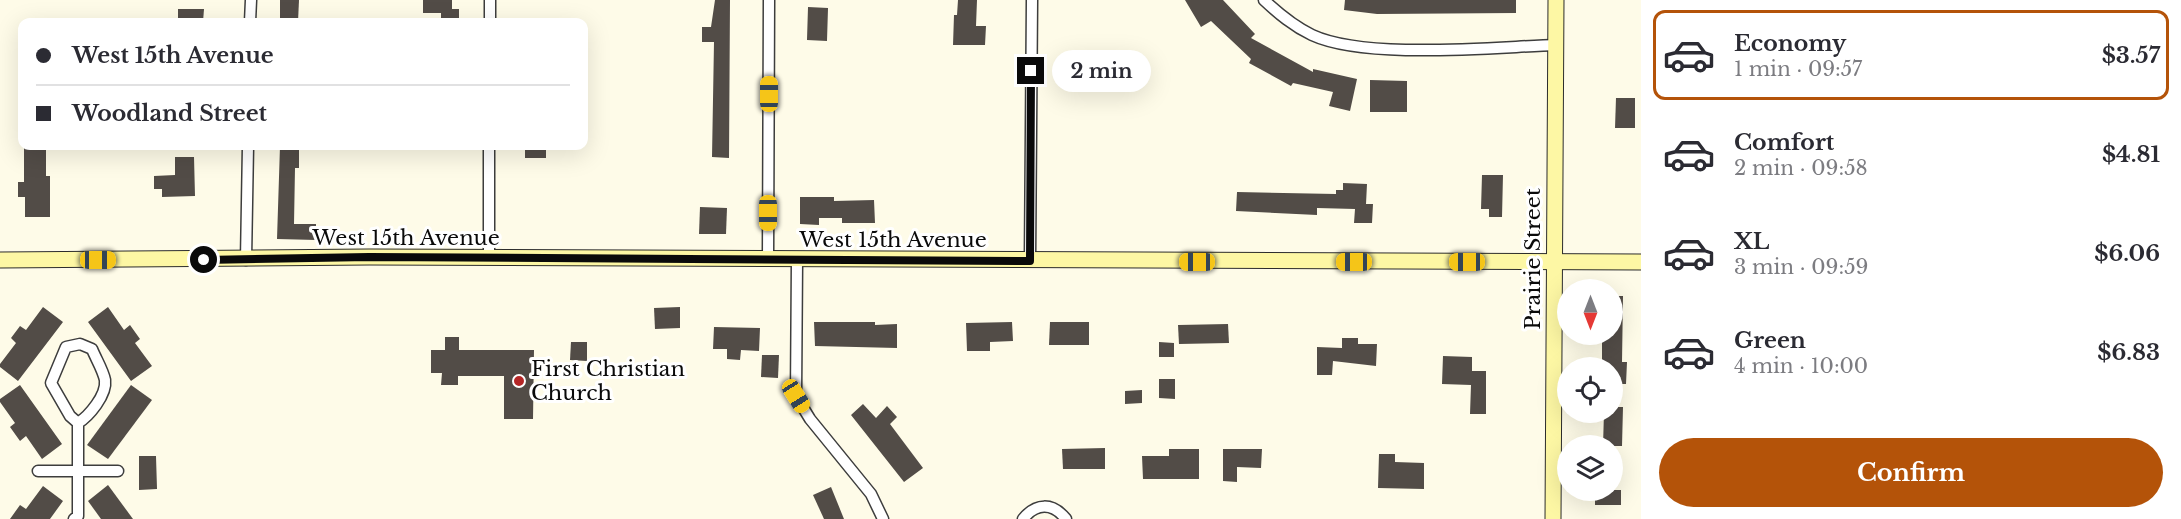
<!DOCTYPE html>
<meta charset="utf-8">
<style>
:root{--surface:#fff;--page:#f2f2f3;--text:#2b2b33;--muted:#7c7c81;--line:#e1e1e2;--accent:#b45309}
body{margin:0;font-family:"Libre Baskerville",serif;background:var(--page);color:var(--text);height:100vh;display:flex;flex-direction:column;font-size:22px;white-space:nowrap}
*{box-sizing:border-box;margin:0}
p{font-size:20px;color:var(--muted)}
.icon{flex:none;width:33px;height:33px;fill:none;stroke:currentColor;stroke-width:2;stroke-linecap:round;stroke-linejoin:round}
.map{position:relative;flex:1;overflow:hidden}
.side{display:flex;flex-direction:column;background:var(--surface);width:540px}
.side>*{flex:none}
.guide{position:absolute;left:18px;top:18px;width:570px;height:132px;border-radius:12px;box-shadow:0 6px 24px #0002;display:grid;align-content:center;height:132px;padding:0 18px;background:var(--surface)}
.needle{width:39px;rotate:180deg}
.controls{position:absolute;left:1557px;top:279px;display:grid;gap:12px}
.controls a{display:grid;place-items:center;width:66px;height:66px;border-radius:50%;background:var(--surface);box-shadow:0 6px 24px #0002;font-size:30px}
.end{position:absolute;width:27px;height:27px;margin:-14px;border:8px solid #0a0a0a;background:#fff;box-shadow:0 0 0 3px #fff}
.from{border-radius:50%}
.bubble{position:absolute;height:42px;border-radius:21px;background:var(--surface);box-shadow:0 6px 24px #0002;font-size:20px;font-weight:800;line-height:42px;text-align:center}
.car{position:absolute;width:18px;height:36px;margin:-18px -9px;border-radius:8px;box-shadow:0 0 4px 2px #0007;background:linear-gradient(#f5c518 24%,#345 0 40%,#f5c518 0 76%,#345 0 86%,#f5c518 0)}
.guide b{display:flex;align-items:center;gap:21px;height:57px;font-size:22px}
.guide b+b{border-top:2px solid var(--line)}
.guide i{width:15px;height:15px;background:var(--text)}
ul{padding:10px 0 0;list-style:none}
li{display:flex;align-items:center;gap:18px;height:90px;margin:0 12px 9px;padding:0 6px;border:3px solid transparent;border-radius:12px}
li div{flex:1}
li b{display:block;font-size:22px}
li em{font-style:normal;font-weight:800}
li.selected{border-color:var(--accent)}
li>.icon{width:54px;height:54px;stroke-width:1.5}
.primary-button{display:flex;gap:12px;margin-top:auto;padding:12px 18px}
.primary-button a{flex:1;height:69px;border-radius:36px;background:var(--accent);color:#fff;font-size:24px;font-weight:800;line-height:69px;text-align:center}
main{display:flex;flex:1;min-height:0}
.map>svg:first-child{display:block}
.building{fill:#524c47}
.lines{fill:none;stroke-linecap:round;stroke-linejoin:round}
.street-casing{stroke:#3d3d3d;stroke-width:13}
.secondary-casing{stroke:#2c2c2c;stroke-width:17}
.street{stroke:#fff;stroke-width:10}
.secondary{stroke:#fdf7a4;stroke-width:15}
.route{stroke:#0a0a0a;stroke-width:8}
.poi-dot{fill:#b52727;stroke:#fff;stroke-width:2}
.labels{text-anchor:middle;stroke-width:6;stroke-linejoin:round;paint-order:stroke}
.street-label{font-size:21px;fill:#0a0a0a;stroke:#fff}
.poi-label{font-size:21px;fill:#0a0a0a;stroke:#fff;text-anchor:start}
</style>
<main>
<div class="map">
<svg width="1641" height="519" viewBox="0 0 1641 519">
<rect width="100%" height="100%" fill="#fefbe8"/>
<!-- building -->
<g class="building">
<polygon points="280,0 299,0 298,22 280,22"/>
<polygon points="423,0 452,0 452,9 459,9 459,22 441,22 441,13 423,13"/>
<polygon points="715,0 730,0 729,158 712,157 714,42 702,42 702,27 711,27"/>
<polygon points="958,0 977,0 976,26 986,26 985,45 953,45 954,15 957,15"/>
<polygon points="1185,0 1223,0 1255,34 1251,38 1313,72 1313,69 1357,79 1350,111 1329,106 1333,92 1293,83 1291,86 1249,63 1251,59 1211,21 1201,27"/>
<polygon points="1345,0 1516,0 1516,13 1377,14 1344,10"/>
<polygon points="808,7 828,8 827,41 807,40"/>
<polygon points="178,9 204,9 203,22 178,22"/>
<polygon points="1370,80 1407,81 1407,112 1370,112"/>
<polygon points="1616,98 1635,98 1635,128 1615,128"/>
<polygon points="24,146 46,146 46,176 50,176 50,217 25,217 25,197 18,197 18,182 24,182"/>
<polygon points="280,146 299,146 299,168 295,168 294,224 316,224 316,240 277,239"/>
<rect x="525" y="146" width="21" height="12"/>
<polygon points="175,157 194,157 195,196 162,197 162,189 154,189 154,176 175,175"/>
<polygon points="1482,175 1503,175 1502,217 1489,217 1489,209 1481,209"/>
<polygon points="1343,183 1367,184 1366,204 1373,204 1372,223 1354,223 1355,209 1317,208 1317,215 1236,211 1237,192 1336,194 1336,190 1343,190"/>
<polygon points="800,197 834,197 834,201 874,200 875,223 842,223 842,218 819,218 819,225 800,224"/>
<polygon points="700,207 727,208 726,234 699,234"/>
<polygon points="1612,296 1623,296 1622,362 1627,362 1626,384 1612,384 1612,368 1602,368 1602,334 1612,334"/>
<polygon points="43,307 63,322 18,381 0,367 0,364 16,343 11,338 20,326 26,330"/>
<polygon points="108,307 124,330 130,325 140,339 135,343 152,366 131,381 88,322"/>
<polygon points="680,307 680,328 655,329 654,308"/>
<polygon points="814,322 875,322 875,325 897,324 897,348 815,346"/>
<polygon points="1012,322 1013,341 990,342 990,351 967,351 966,323"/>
<polygon points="1050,322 1089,322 1089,345 1049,345"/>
<polygon points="1228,324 1229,343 1179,344 1178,325"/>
<polygon points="714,327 760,328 759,351 741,350 740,360 727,359 727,349 713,349"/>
<polygon points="445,337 459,337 459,350 534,350 533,419 504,419 504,376 458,376 458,385 441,385 442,373 431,373 431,350 445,350"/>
<polygon points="1342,338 1358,338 1358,344 1377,344 1376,366 1333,361 1332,375 1317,375 1317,347 1342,348"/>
<polygon points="571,342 587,342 587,361 570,360"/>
<polygon points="1159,342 1174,343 1174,357 1159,357"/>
<polygon points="762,355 779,355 778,378 761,377"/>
<polygon points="1443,356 1472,357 1472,371 1486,371 1486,414 1470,414 1471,385 1442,384"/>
<polygon points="1159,379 1175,379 1175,399 1159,398"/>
<polygon points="20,385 62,444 42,459 26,436 20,441 10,427 15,423 0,402 0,399"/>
<polygon points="131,385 152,400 108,459 87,445"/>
<polygon points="1142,390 1142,403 1125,404 1125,391"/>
<polygon points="863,404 876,418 887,406 897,417 890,424 923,468 904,482 851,415"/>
<polygon points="1612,407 1623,407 1622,446 1603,446 1604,412 1612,412"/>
<polygon points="1105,448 1105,469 1063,469 1062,449"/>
<polygon points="1169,449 1199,449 1199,479 1143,479 1142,456 1169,456"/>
<polygon points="1223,449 1262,449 1261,468 1237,467 1237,482 1223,481"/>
<polygon points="1379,454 1395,454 1395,462 1424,463 1424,489 1378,488"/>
<polygon points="139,456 156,456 157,489 139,490"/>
<polygon points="108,485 133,519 101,519 88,501"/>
<polygon points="43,486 63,501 50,519 10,519 20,505 26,509"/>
<polygon points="831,487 844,519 824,519 813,495"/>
<rect x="1595" y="490" width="26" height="15"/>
</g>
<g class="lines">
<defs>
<g id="street">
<path d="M1264,0c15,14 29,26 48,35 54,25 181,12 244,10"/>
<polyline points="250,22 251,0"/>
<polyline points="490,22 490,0"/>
<polyline points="489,258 489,146"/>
<polyline points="246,260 248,146"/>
<polyline points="768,260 769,0"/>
<polyline points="797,260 796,396 810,419 871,494 883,519"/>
<polyline points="1030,261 1032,0"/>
<path d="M78,423c11,-7 29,-28 27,-43 -2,-10 -9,-21 -13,-31l-12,-5 -14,3 -15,36 19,33 8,7v48h40"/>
<polyline points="38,471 78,471 78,516 74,519"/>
<path d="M1023,519c13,-16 29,-17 43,0"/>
</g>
<g id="secondary">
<polyline points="0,260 369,257 1641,262"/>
<polyline points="1553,519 1556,0"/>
</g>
</defs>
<!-- street casing -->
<use href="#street" class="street-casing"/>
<!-- secondary casing -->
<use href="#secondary" class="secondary-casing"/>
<!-- street -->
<use href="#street" class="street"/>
<!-- secondary -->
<use href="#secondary" class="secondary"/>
</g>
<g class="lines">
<!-- route -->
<polyline class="route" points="204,260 369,257 1030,261 1031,71"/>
</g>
<!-- markers -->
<circle class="poi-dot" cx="519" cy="381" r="6"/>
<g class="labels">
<!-- street labels -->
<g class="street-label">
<text x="406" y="245">West 15th Avenue</text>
<text x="893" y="247">West 15th Avenue</text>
<text transform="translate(1533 259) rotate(-90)" y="7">Prairie Street</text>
</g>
<!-- poi labels -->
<g class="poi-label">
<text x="531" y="376">First Christian<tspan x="531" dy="24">Church</tspan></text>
</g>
</g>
</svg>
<div class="controls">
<a><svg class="needle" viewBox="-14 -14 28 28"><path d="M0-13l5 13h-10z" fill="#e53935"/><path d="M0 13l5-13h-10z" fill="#7c7c81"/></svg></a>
<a><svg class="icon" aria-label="locate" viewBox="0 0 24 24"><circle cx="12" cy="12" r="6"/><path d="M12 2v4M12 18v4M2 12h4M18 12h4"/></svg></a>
<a><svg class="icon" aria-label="layers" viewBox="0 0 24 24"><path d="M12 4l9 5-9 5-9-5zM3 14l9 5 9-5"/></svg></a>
</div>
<i class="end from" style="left:204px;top:260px"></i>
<i class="end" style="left:1031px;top:71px"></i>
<div class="bubble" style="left:1052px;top:50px;width:99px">2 min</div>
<i class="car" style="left:769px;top:94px;rotate:0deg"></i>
<i class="car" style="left:768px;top:213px;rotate:180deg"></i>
<i class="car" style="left:98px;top:260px;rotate:90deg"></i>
<i class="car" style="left:1197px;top:262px;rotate:270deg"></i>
<i class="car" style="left:1354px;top:262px;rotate:270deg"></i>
<i class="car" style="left:1467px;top:262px;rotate:270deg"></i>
<i class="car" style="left:796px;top:396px;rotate:148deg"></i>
<div class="guide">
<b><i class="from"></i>West 15th Avenue</b>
<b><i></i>Woodland Street</b>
</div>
</div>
<section class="side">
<ul>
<li class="selected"><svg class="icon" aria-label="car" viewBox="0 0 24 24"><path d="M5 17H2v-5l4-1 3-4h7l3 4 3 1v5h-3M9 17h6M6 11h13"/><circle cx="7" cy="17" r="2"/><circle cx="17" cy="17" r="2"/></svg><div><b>Economy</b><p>1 min · 09:57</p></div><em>$3.57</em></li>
<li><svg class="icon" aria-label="car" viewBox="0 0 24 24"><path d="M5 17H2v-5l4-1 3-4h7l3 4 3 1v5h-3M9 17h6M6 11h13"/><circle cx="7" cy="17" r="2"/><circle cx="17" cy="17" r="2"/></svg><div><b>Comfort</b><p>2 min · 09:58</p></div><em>$4.81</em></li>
<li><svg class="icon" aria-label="car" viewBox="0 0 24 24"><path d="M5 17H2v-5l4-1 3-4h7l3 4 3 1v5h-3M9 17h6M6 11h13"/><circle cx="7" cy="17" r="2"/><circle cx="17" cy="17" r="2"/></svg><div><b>XL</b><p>3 min · 09:59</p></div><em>$6.06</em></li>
<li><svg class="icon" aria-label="car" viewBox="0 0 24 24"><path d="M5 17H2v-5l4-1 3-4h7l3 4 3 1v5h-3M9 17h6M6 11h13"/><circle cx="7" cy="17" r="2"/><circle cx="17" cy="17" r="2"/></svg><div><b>Green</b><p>4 min · 10:00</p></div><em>$6.83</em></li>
</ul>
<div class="primary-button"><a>Confirm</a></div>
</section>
</main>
